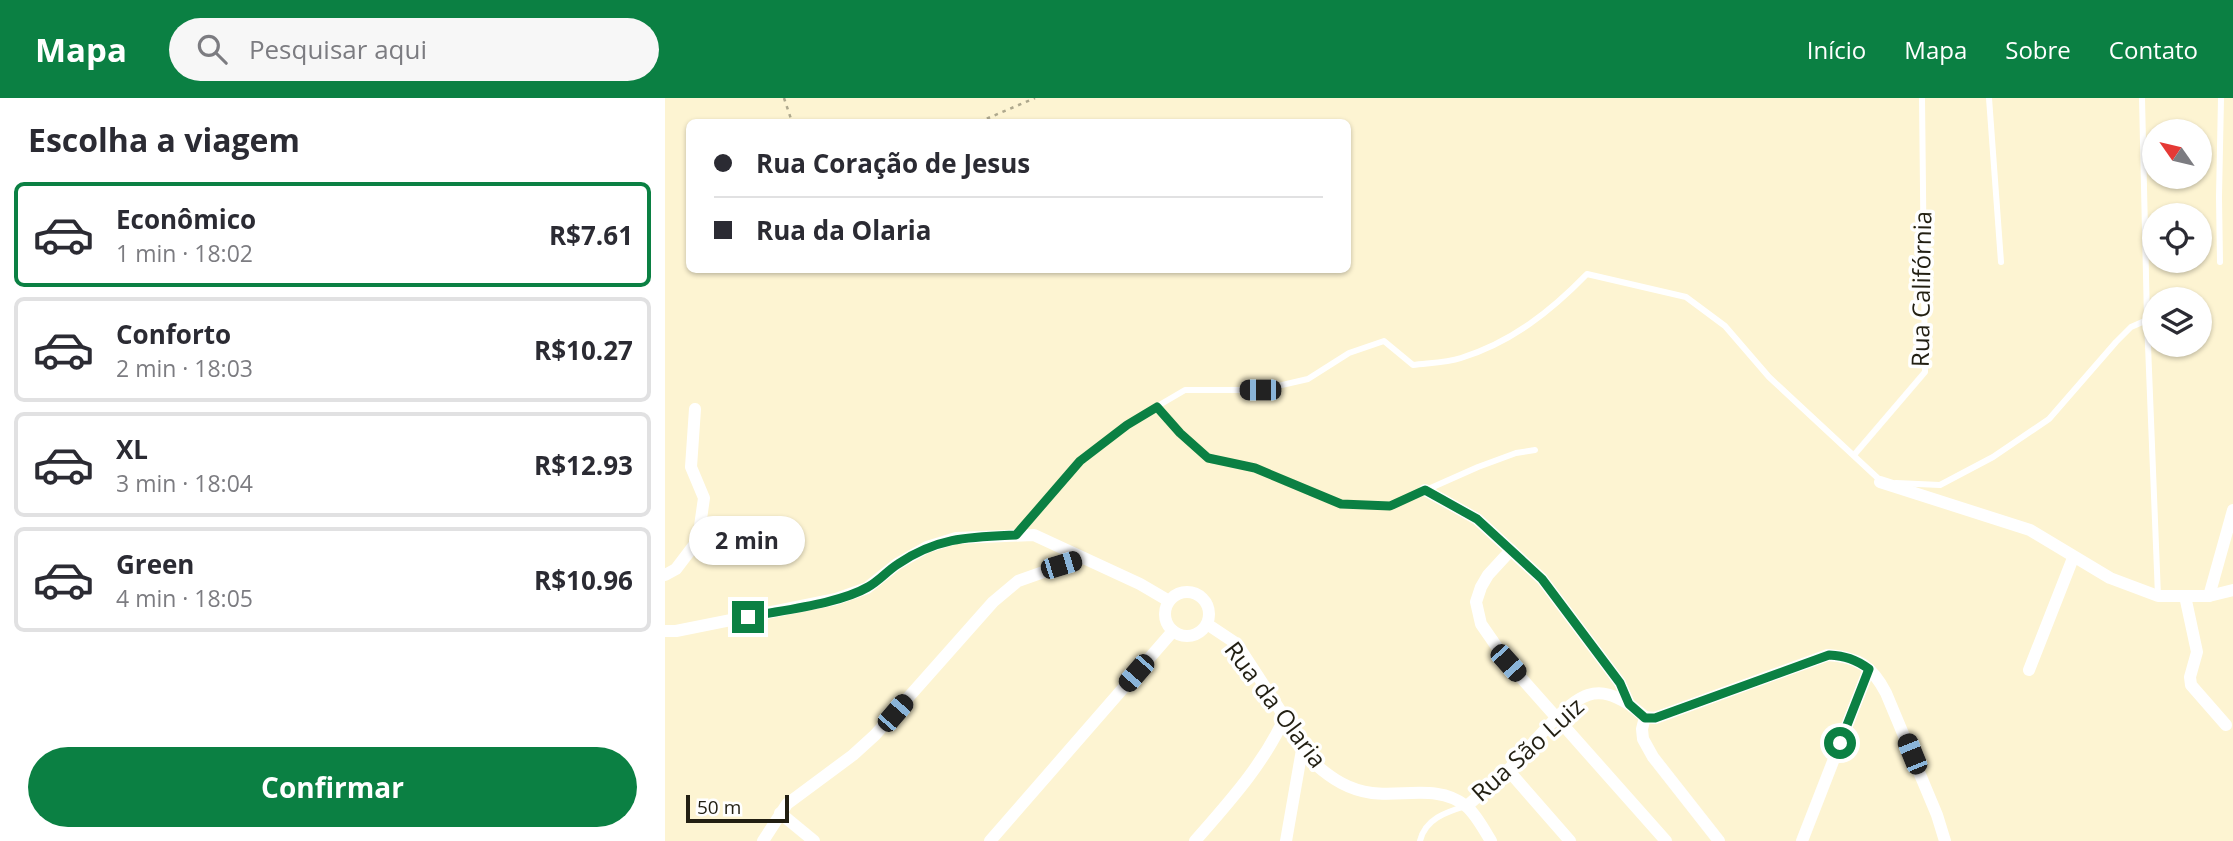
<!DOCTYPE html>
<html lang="pt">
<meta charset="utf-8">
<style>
:root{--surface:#fff;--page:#f7f7f7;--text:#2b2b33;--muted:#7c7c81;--line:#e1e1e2;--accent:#0b8043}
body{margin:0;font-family:"Open Sans",sans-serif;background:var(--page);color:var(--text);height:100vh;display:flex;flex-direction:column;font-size:26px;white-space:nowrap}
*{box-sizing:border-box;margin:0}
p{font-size:23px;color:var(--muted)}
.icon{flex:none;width:38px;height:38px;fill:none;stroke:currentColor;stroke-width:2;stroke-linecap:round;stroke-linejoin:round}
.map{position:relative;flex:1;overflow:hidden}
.sheet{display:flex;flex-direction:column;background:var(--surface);width:665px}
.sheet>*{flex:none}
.banner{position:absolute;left:21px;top:21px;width:665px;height:154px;border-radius:10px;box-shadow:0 2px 5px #0004;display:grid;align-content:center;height:154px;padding:0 28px;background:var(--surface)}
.needle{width:46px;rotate:304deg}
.buttons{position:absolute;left:1477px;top:21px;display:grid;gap:14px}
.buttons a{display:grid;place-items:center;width:70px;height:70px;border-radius:50%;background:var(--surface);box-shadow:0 2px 5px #0004;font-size:35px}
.scale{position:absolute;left:21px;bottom:18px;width:103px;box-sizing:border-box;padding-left:7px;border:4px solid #221f12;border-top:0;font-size:19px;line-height:24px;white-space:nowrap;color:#221f12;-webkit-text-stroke:5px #fff;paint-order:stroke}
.end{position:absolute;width:32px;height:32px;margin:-16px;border:9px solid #0b8043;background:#fff;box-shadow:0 0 0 4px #fff}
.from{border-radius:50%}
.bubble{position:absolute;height:49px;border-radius:24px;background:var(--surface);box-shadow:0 2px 5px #0004;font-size:23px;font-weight:700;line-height:49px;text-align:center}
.car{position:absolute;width:21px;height:42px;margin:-21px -10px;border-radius:9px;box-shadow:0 0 5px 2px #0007;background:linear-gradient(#222 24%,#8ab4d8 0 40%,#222 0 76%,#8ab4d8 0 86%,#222 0)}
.banner b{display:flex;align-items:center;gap:24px;height:66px;font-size:26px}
.banner b+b{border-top:2px solid var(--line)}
.banner i{width:18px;height:18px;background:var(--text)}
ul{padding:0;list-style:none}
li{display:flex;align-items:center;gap:21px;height:105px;margin:0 14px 10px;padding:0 14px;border:4px solid var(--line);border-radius:10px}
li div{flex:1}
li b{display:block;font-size:26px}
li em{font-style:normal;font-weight:700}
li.current{border-color:var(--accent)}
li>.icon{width:63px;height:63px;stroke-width:1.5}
h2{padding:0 28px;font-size:32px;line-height:84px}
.action{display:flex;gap:14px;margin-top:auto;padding:14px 28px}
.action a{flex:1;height:80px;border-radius:42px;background:var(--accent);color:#fff;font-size:28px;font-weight:700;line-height:80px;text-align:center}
header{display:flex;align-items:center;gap:42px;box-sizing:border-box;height:98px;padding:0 35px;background:var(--accent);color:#fff}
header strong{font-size:33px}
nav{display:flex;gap:38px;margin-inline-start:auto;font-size:24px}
.search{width:490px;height:63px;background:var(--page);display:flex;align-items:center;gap:18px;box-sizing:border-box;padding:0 24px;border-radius:38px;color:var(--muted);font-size:26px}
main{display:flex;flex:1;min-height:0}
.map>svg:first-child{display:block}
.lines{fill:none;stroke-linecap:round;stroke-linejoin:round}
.path{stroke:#aea88d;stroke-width:2.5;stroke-dasharray:3.5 5;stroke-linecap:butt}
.lane{stroke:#fff;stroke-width:6}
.street{stroke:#fff;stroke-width:12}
.route{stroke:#0b8043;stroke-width:9}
.labels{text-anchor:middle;stroke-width:7;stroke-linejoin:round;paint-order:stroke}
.street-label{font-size:24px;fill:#221f12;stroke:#fff}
</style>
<header>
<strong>Mapa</strong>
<div class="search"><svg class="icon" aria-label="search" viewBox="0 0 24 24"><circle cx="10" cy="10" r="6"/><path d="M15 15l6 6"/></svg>Pesquisar aqui</div>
<nav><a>Início</a><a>Mapa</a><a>Sobre</a><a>Contato</a></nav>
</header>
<main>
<section class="sheet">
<h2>Escolha a viagem</h2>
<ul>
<li class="current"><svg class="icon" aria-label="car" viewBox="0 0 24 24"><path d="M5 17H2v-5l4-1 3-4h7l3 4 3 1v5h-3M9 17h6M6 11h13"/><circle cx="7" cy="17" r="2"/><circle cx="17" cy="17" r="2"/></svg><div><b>Econômico</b><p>1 min · 18:02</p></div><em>R$7.61</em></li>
<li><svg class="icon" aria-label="car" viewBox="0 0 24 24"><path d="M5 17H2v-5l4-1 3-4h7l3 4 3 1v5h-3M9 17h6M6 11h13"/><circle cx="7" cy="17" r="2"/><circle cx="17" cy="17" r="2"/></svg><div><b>Conforto</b><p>2 min · 18:03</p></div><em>R$10.27</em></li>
<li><svg class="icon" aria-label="car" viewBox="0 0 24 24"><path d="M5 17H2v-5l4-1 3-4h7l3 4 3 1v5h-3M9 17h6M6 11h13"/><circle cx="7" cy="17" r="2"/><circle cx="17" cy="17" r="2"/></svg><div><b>XL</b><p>3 min · 18:04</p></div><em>R$12.93</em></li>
<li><svg class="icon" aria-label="car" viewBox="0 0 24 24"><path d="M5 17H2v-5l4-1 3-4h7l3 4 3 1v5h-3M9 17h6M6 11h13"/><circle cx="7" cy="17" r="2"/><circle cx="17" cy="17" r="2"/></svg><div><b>Green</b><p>4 min · 18:05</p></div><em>R$10.96</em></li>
</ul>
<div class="action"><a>Confirmar</a></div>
</section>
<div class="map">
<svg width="1568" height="743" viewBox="0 0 1568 743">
<rect width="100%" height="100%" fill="#fdf4d2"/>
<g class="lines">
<!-- path -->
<g class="path">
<polyline points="119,0 127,24"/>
<polyline points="314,24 370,0"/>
</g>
<!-- lane -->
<g class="lane">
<polyline points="1324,0 1336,164"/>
<polyline points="1477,0 1482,222 1493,498"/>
<polyline points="1555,164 1554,99 1556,0"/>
<polyline points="493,309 515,335 543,360 590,370 676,406 725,408 813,369 851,355 870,352"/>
<polyline points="1189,357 1260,274 1257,0"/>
<polyline points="1231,385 1275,387 1328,359 1384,321 1451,244 1466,229 1482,222"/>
<path d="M351,437l64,-73 47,-38 58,-34h75l48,-11 41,-26 35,-12 29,24c15,-2 33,-2 48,-7 51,-16 90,-47 126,-84l99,23 39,29 44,51 113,105"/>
<path d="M755,743c5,-22 26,-29 46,-35"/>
</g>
<!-- street -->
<g class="street">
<polyline points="1215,384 1365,432 1445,480 1493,498 1544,498 1568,492"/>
<polyline points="760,392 812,421 877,481 955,585 964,606 980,619"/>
<polyline points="846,452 823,477 816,489 811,504 816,526 843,565 1001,743"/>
<polyline points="0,477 11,471 33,442 39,400 26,369 30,311"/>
<circle cx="522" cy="516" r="22"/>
<polyline points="1520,498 1532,554 1525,579 1526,587 1561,627"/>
<polyline points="1544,498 1568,412"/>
<path d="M542,526l30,20 78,120c17,15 34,26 57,29 31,4 67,-9 94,13 10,8 18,24 25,35"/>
<polyline points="0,533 11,533 171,501 202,490 232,466 262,449 291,440 369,437 475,486 504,503"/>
<polyline points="1364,572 1408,460"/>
<path d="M980,619l10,1 173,-63c30,2 44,11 58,38l51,122 8,26"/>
<polyline points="980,619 977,631 978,641 988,659 1054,743"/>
<polyline points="843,672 905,743"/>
<path d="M802,708c13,-12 28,-23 41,-36 20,-19 55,-67 80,-75 16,-5 28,2 41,9"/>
<polyline points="115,715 149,743"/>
<polyline points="98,743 122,706 188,657 210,637 328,504 353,483 418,460"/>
<polyline points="325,743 508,533"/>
<path d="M530,743c34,-39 68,-76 90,-124"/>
<polyline points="621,743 638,646"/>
<polyline points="1137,743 1204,571"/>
</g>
</g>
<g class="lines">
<!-- route -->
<path class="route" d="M83,519c34,-7 91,-13 120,-30 11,-6 19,-16 30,-23 40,-27 72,-27 118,-29l64,-74 47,-36 30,-18 23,26 28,25 47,10 86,36 49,2 35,-16 52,29 65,60 78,104 9,21 16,14h10l174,-63c16,1 26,4 40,14l-29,74"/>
</g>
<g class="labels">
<!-- street labels -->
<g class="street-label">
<text transform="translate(1257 191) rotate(-89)" y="8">Rua Califórnia</text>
<text transform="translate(610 607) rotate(53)" y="8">Rua da Olaria</text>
<text transform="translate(863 652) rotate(-42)" y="8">Rua São Luiz</text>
</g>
</g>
</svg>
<div class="buttons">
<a><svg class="needle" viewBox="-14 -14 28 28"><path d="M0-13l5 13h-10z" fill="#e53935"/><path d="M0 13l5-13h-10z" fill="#7c7c81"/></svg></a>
<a><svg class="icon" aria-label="locate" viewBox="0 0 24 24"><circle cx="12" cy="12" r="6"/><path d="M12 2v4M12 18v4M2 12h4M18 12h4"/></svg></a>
<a><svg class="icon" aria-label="layers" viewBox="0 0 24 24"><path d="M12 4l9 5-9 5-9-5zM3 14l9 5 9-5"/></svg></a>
</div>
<div class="scale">50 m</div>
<i class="end from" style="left:1175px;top:645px"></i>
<i class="end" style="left:83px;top:519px"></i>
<div class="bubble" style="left:24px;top:418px;width:116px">2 min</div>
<i class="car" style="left:595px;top:292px;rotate:270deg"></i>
<i class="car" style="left:396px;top:467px;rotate:73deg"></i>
<i class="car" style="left:843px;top:565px;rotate:138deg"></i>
<i class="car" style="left:471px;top:575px;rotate:221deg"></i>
<i class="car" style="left:230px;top:615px;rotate:41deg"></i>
<i class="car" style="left:1247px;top:656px;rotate:338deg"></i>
<div class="banner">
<b><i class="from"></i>Rua Coração de Jesus</b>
<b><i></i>Rua da Olaria</b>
</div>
</div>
</main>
